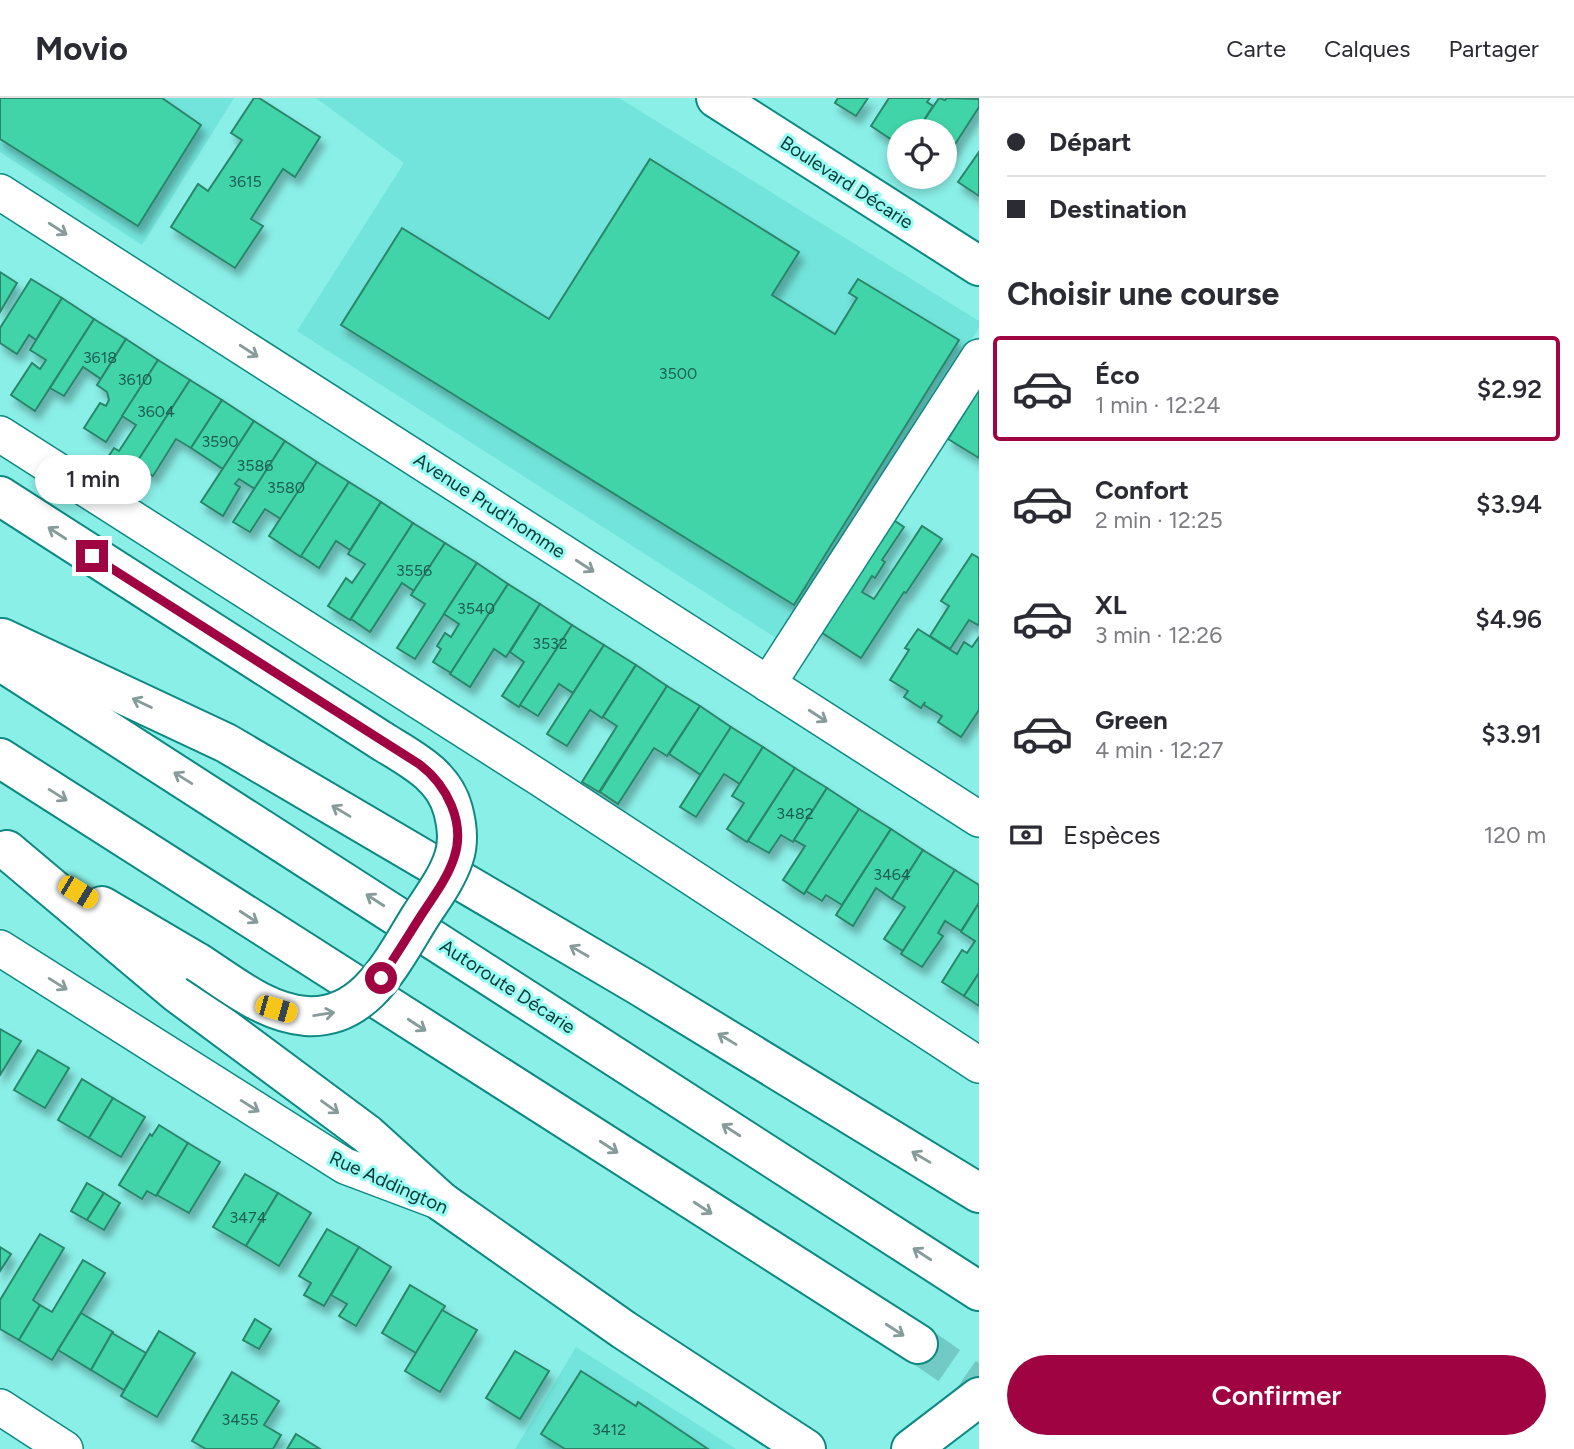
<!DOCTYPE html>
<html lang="fr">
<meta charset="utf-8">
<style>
:root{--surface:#fff;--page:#f7f7f7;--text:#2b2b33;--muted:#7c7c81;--line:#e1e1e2;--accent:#a00341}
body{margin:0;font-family:Figtree,sans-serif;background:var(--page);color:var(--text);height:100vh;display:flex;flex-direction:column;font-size:26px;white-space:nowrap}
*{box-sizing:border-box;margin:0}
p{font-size:23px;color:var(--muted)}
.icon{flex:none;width:38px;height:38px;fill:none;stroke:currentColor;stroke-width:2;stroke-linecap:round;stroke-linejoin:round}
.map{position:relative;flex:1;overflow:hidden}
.panel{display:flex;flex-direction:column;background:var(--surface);width:595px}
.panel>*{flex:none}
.top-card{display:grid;align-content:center;height:154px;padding:0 28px;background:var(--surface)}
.buttons{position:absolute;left:887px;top:21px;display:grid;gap:14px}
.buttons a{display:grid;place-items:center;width:70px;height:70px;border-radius:50%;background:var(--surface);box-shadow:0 4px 10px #0003;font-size:35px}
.end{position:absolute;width:32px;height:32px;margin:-16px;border:9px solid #a00341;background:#fff;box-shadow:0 0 0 4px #fff}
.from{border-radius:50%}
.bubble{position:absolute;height:49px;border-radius:24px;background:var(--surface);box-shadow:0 4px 10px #0003;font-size:23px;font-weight:600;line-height:49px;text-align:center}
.car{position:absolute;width:21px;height:42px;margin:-21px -10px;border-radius:9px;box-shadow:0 0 5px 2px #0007;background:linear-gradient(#f5c518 24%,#345 0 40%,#f5c518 0 76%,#345 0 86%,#f5c518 0)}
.top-card b{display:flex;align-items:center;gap:24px;height:66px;font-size:26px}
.top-card b+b{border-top:2px solid var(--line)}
.top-card i{width:18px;height:18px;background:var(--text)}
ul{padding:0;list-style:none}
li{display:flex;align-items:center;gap:21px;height:105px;margin:0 14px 10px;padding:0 14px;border:4px solid transparent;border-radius:7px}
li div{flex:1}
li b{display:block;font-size:26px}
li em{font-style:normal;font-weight:600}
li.selected{border-color:var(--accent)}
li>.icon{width:63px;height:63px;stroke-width:1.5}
h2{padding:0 28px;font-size:32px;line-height:84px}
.pay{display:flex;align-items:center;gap:18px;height:77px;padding:0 28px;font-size:26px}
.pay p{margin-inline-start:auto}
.cta{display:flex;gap:14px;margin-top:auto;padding:14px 28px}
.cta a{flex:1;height:80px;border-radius:42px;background:var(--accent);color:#fff;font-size:28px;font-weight:600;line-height:80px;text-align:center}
header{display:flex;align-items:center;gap:42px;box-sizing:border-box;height:98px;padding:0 35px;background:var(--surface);border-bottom:2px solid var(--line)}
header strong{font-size:33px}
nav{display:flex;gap:38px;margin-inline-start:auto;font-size:24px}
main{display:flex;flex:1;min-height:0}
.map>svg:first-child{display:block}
.built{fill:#72e4db}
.building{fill:#42d4a9;stroke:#2a856a;stroke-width:2;filter:url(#shadow)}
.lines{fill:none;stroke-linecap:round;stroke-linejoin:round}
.highway-tunnel{stroke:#71cbc4;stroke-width:38;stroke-dasharray:38 19;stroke-linecap:butt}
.minor-casing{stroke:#0d8882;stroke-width:38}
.major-casing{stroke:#0d8882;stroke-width:42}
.highway-casing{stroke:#0d8882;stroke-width:42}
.minor{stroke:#fff;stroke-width:35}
.major{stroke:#fff;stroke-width:38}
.highway{stroke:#fff;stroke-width:38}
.highway-bridge-casing{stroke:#0d8882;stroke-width:42;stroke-linecap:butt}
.highway-bridge{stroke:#fff;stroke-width:38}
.oneway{stroke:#859c9a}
.route{stroke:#a00341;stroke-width:9}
.labels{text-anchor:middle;stroke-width:6;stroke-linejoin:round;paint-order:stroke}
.number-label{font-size:16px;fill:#196053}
.street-label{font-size:19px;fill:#0b3936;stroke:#97fcf4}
</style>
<header>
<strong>Movio</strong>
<nav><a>Carte</a><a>Calques</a><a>Partager</a></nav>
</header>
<main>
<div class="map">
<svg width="979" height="1351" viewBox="0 0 979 1351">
<defs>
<filter id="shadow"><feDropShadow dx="4.5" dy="8" stdDeviation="3.5" flood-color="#0004"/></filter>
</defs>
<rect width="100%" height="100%" fill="#8aefe7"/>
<!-- built -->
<g class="built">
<polygon points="0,0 234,0 142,147 0,54"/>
<polygon points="316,0 619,0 979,223 979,230 776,540 297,233 404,65"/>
<polygon points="576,1249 736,1351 515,1351"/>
</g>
<!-- building -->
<g class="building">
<polygon points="0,0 162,0 201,27 138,128 0,41"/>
<polygon points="254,0 259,0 320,39 295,79 283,71 251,121 263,128 235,170 171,129 198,86 208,93 242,42 231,35"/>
<polygon points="838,0 868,0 856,18 835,5"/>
<polygon points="889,0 930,0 927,4 933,8 917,33 900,33 900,38 895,44 871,28"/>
<polygon points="939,0 945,2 947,0 979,1 979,9 945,62 945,33 917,33"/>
<polygon points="979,54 979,98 958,84"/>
<polygon points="650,61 799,154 772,197 835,236 857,200 849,195 858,181 959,242 794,507 341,227 402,130 549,221"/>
<polygon points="0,174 17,185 0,214"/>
<polygon points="31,181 62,200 36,242 29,237 17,256 0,245 0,230"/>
<polygon points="62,200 94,221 35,313 11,297 32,265 40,271 46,262 30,252"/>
<polygon points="94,221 126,241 101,281 83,269 64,298 50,290"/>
<polygon points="126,241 158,262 106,344 84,330 100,305 106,308 109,302 107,294 97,287"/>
<polygon points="158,262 190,282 127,380 104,365 114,350 119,353 136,327 122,318"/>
<polygon points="190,282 222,302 191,350 176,341 153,378 135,367"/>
<polygon points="979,291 979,360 948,341"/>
<polygon points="222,302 254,323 223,371 191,350"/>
<polygon points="254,323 285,343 255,391 239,381 235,386 240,389 223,418 201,404"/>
<polygon points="285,343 317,364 281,421 265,411 250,434 233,424"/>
<polygon points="317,364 349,384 301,459 269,438"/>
<polygon points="349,384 381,404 350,452 336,443 319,470 301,458"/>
<polygon points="381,404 413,425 350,522 328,508 346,480 352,485 365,466 348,456"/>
<polygon points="886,417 904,429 882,462 885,464 875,480 872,478 862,494 874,501 922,428 942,441 906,495 904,494 861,560 813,529"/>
<polygon points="413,425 445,445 414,493 402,485 370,534 351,521"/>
<polygon points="445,445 477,465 415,561 397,550 425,506 411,497"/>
<polygon points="972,456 979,460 979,525 978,527 969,522 950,551 930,538 949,508 941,503"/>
<polygon points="477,465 508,486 451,575 433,564 441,551 437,548 445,535 451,539 459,526 444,516"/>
<polygon points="508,486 540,506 506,559 494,551 470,589 450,576"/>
<polygon points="540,506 572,527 519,609 502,598 524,564 510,554"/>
<polygon points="572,527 604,547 573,595 559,586 538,618 520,607"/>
<polygon points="918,531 957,556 964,544 972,549 979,539 979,612 961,639 938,624 942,618 924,607 925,604 921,610 904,599 908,593 890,582 909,552 905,550"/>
<polygon points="604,547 636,567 602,620 590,612 567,648 547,636"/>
<polygon points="636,567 667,588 599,694 582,684 617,628 603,619"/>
<polygon points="667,588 700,608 667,658 654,650 618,706 600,694"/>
<polygon points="700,608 731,629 701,677 669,656"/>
<polygon points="731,629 763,649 740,686 724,676 696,719 680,709"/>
<polygon points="763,649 795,670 747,744 727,731 744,705 732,698"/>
<polygon points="795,670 827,690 793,744 781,737 769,755 748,743"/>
<polygon points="827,690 859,711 804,796 783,782 805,748 794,742"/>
<polygon points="859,711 891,731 842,807 826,797 822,803 806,793"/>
<polygon points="891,731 923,752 892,801 876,790 853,828 836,817"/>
<polygon points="923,752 955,772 903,853 884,841 905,809 892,801"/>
<polygon points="955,772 979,787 979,805 961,833 945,823 938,835 943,838 922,869 901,856"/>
<polygon points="979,805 979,875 964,898 942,884 962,852 967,855 975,843 961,834"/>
<polygon points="979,875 979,908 964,898"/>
<polygon points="0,931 21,943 0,977"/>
<polygon points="38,952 69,970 45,1010 14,992"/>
<polygon points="82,981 113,1000 89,1040 58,1022"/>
<polygon points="113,1000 145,1019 121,1059 89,1040"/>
<polygon points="159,1027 188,1045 156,1098 147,1093 142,1101 119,1087 150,1036 152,1038"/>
<polygon points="188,1045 220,1064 189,1115 157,1097"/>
<polygon points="245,1076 278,1095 246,1148 213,1129"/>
<polygon points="87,1085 104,1095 87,1122 71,1113"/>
<polygon points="104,1095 120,1105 104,1132 87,1122"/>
<polygon points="278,1095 311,1115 279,1168 246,1148"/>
<polygon points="327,1131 359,1149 324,1208 304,1197 311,1185 299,1178"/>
<polygon points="40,1136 64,1150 33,1202 40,1207 19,1242 0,1231 0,1202"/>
<polygon points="0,1149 11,1156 0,1173"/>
<polygon points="359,1149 391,1169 356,1228 339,1218 347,1206 331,1197"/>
<polygon points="83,1162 105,1175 52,1262 19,1242 40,1207 52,1214"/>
<polygon points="410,1187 445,1208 416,1255 382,1235"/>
<polygon points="442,1212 477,1232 440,1294 405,1273"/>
<polygon points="81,1215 113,1234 91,1272 58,1252"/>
<polygon points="255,1221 271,1231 259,1251 243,1242"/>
<polygon points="159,1233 195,1255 157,1319 121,1298"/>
<polygon points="112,1235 146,1255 124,1292 91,1272"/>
<polygon points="515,1253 549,1273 520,1321 486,1300"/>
<polygon points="581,1273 636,1308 638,1304 708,1351 565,1351 541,1336"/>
<polygon points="232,1274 279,1303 264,1327 281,1337 273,1351 206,1351 192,1343"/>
<polygon points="296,1336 320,1351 287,1351"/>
</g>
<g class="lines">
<!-- highway-tunnel -->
<polyline class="highway-tunnel" points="918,1246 979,1288"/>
<defs>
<g id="minor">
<polyline points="0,94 979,721"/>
<polyline points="0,336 538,679 979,967"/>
<polyline points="768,586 979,259"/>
<polyline points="0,850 345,1068 438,1103"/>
<polyline points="0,1309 65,1351"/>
</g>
<g id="major">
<polyline points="716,0 979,168"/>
<polyline points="442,1104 624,1232 806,1351"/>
<polyline points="911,1351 979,1299"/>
</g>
<g id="highway">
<polyline points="0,398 382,643"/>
<polyline points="2,540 226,645 638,887 979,1095"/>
<polyline points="0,563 979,1193"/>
<polyline points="0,660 918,1246"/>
<polyline points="7,752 177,895 367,1036 442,1104"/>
<polyline points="102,808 197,864"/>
</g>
</defs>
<!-- minor casing -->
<use href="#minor" class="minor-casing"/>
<!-- major casing -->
<use href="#major" class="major-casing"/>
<!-- highway casing -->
<use href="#highway" class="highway-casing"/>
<!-- minor -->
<use href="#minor" class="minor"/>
<!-- major -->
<use href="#major" class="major"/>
<!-- highway -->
<use href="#highway" class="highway"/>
<defs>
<path id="highway-bridge" d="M197,864c33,21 68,51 109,54 60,4 87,-56 114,-99 12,-19 27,-38 34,-60 5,-15 3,-32 -1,-47 -9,-35 -42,-51 -71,-69"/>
</defs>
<!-- highway-bridge casing -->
<use href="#highway-bridge" class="highway-bridge-casing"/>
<!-- highway-bridge -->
<use href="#highway-bridge" class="highway-bridge"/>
</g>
<!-- one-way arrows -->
<defs><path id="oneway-shaft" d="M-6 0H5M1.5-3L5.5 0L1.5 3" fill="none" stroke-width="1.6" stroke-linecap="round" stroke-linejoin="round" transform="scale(1.75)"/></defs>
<g class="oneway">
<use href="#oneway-shaft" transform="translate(58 131) rotate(33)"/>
<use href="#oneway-shaft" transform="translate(249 253) rotate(33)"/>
<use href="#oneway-shaft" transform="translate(57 435) rotate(-147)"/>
<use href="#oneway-shaft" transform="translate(585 468) rotate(33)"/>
<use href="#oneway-shaft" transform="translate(142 605) rotate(-155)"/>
<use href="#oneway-shaft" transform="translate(818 618) rotate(33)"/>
<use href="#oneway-shaft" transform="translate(183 680) rotate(-148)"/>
<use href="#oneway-shaft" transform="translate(58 697) rotate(32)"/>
<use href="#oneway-shaft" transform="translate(341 713) rotate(-149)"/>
<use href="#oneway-shaft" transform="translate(375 802) rotate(-147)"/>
<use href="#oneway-shaft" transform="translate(249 819) rotate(33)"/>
<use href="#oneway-shaft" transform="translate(579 853) rotate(-150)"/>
<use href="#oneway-shaft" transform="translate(58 886) rotate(32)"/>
<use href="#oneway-shaft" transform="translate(324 916) rotate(-9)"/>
<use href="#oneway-shaft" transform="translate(417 927) rotate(33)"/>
<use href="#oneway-shaft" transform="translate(727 941) rotate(-149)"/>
<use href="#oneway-shaft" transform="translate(250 1008) rotate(32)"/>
<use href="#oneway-shaft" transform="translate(330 1009) rotate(36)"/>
<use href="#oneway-shaft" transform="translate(731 1032) rotate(-147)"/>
<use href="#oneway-shaft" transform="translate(609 1049) rotate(33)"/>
<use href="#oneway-shaft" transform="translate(921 1059) rotate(-149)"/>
<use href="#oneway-shaft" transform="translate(703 1110) rotate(33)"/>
<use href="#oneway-shaft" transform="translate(922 1156) rotate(-147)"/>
<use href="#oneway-shaft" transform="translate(895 1232) rotate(33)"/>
</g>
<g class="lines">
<!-- route -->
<path class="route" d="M92,458l327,208c28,21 47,59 35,94 -7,21 -21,39 -32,56 -14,22 -27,43 -41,64"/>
</g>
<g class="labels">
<!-- number labels -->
<g class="number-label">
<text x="245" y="89">3615</text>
<text x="100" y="265">3618</text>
<text x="678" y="281">3500</text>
<text x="135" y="287">3610</text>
<text x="156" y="319">3604</text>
<text x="220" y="349">3590</text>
<text x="255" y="373">3586</text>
<text x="286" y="395">3580</text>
<text x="414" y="478">3556</text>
<text x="476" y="516">3540</text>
<text x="550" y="551">3532</text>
<text x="795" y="721">3482</text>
<text x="892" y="782">3464</text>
<text x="248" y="1125">3474</text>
<text x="240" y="1327">3455</text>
<text x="609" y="1337">3412</text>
</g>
<!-- street labels -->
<g class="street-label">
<text transform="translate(847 84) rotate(33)" y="7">Boulevard Décarie</text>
<text transform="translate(490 407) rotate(33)" y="7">Avenue Prud'homme</text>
<text transform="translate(508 888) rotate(33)" y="7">Autoroute Décarie</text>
<text transform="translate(389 1084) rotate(24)" y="7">Rue Addington</text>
</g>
</g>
</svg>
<div class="buttons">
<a><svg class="icon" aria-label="locate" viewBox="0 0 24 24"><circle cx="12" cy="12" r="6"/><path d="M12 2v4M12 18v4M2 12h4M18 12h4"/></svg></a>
</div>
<i class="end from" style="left:381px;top:880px"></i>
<i class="end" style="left:92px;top:458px"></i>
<div class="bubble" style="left:35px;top:357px;width:116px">1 min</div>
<i class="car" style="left:78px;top:794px;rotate:121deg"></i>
<i class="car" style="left:276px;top:911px;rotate:106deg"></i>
</div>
<section class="panel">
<div class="top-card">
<b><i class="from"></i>Départ</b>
<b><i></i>Destination</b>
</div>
<h2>Choisir une course</h2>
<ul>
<li class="selected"><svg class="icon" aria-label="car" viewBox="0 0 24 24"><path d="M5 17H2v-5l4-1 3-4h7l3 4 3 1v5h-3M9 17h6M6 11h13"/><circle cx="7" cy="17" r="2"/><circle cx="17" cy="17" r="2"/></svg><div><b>Éco</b><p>1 min · 12:24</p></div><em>$2.92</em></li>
<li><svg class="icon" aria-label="car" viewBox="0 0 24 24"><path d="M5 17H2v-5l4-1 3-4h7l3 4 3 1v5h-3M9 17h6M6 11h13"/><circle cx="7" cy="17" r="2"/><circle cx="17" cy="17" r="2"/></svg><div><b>Confort</b><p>2 min · 12:25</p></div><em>$3.94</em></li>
<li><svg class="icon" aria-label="car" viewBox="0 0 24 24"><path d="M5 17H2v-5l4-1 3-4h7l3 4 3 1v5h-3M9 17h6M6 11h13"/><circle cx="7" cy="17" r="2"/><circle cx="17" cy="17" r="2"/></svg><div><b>XL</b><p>3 min · 12:26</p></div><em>$4.96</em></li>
<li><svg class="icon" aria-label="car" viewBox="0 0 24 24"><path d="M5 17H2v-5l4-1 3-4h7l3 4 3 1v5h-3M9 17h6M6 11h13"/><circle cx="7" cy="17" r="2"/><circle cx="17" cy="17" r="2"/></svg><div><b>Green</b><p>4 min · 12:27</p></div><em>$3.91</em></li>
</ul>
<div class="pay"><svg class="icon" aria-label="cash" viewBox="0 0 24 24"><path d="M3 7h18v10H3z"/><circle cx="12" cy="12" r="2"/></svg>Espèces<p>120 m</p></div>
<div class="cta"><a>Confirmer</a></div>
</section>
</main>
